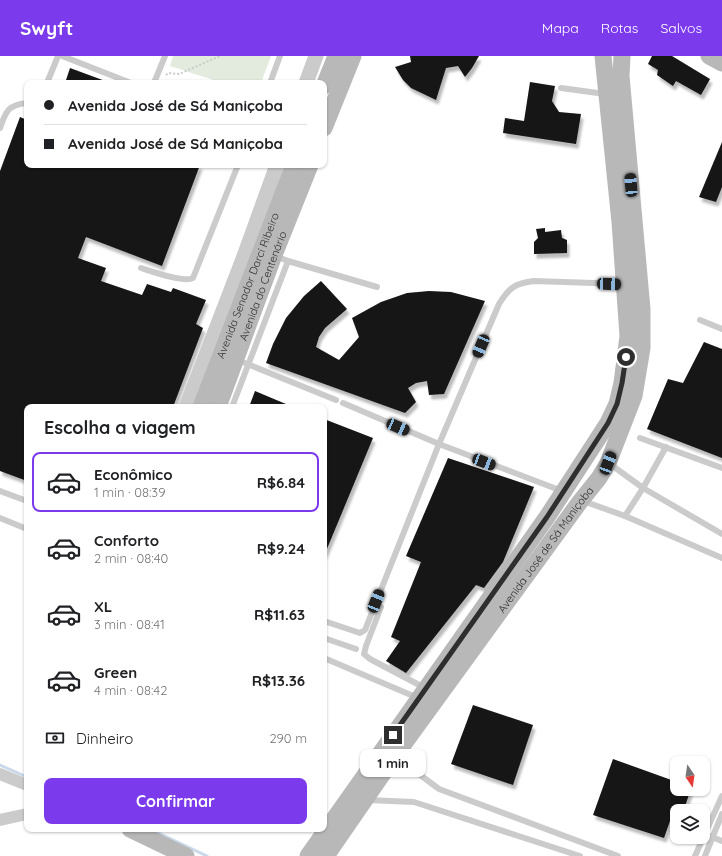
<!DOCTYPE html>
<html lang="pt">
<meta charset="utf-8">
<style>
:root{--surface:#fff;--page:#f6f6f6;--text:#202124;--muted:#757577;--line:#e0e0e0;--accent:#7c3aed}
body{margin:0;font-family:Quicksand,sans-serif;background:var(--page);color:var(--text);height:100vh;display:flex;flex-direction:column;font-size:15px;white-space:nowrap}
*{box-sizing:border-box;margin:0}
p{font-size:13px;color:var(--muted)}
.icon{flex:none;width:22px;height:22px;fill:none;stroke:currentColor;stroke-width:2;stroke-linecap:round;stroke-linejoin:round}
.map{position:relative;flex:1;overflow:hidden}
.details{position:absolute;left:24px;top:348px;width:303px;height:428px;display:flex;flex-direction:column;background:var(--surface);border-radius:8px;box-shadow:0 1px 3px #0004}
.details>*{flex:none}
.banner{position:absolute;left:24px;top:24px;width:303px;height:88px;border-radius:8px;box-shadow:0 1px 3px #0004;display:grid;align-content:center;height:88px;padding:0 20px;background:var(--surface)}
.needle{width:26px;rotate:167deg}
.buttons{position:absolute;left:670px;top:700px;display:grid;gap:8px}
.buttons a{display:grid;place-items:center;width:40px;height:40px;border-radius:8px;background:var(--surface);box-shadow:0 1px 3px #0004;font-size:20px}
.end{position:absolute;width:18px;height:18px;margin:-9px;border:5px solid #2e2e2e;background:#fff;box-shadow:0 0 0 2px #fff}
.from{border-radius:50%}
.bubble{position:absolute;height:28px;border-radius:8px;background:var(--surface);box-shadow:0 1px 3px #0004;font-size:13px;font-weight:700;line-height:28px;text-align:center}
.car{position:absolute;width:12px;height:24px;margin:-12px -6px;border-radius:5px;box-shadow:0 0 3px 1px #0007;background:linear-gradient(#222 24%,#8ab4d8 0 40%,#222 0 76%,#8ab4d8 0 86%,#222 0)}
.banner b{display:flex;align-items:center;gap:14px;height:38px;font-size:15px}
.banner b+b{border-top:1px solid var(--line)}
.banner i{width:10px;height:10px;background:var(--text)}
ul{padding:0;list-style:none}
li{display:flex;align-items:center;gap:12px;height:60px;margin:0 8px 6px;padding:0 12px;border:2px solid transparent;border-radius:8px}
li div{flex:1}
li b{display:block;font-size:15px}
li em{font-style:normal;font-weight:700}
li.on{border-color:var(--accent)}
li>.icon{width:36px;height:36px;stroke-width:1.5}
h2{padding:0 20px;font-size:18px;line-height:48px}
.pay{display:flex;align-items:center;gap:10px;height:44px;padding:0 20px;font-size:15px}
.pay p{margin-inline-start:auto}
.action{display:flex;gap:8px;margin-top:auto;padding:8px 20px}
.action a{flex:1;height:46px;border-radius:8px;background:var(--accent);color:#fff;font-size:16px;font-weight:700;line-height:46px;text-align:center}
header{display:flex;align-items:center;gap:24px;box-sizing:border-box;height:56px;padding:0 20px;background:var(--accent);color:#fff}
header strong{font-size:19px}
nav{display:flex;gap:22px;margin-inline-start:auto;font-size:14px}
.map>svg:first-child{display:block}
.green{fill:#e2ebdd}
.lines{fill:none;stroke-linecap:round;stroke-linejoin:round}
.stream{stroke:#cad9ea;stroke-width:3}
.building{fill:#151515;filter:url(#shadow)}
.path{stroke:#cbcbcb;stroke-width:2;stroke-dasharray:2 2;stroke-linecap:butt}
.service{stroke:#cbcbcb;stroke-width:6}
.minor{stroke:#cbcbcb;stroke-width:12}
.tertiary{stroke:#cbcbcb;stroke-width:15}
.secondary{stroke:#b8b8b8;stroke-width:17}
.route{stroke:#2e2e2e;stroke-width:5}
.labels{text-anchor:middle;stroke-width:4;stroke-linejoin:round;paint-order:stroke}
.street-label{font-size:11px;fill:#2e2e2e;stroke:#fff}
</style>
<header>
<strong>Swyft</strong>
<nav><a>Mapa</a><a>Rotas</a><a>Salvos</a></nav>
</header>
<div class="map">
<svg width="722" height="800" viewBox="0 0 722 800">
<defs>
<filter id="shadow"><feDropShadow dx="2.5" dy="4.5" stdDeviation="1" flood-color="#0004"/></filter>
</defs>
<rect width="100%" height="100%" fill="#fff"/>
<!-- green -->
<polygon class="green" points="173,0 271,0 261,27 223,27 170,10"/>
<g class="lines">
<!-- stream -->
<g class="stream">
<polyline points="0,709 27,721"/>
<polyline points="150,773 207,800"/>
</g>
</g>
<!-- building -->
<g class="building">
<polygon points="410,0 479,0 472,12 465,21 458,10 446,12 436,44 411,32 403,24 395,11 411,6"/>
<polygon points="652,0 672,0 710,23 701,39 676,25 673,30 657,19 658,14 648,8"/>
<polygon points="70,12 108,26 108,27 65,27"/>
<polygon points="530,26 555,30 552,45 559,56 581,58 576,88 503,77 505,62 524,65"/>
<polygon points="20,61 27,64 27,109 200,109 162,210 86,181 78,202 106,212 101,225 142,239 147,228 171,236 173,232 206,244 196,268 203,272 173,351 27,351 27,425 0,415 0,115"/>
<polygon points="722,86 722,131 716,146 699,141"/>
<polygon points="545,172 545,176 561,174 562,182 567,184 567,197 534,198 534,186 538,182 536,173"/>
<polygon points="321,225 347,253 325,272 319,281 316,291 339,304 359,281 352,262 381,246 407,237 429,235 451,236 485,245 444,338 429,339 427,325 416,327 408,332 416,346 405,357 266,307 273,288 286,262 304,240"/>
<polygon points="704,286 722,293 722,402 647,373 668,323 683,327"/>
<polygon points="255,335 293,351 249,351"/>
<polygon points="324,363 373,382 324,500"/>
<polygon points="448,402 534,431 503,506 484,532 476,529 406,617 386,605 400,585 391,581 421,506 406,500"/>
<polygon points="473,649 533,669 513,729 451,708"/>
<polygon points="613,703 677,726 677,733 691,733 684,753 675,751 664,782 593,759"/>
</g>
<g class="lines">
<!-- path -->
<polyline class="path" points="166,19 168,17 179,18 220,0"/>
<!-- service -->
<g class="service">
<polyline points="62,0 131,27"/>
<polyline points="47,27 58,0"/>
<polyline points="154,27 165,0"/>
<polyline points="270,27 280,0"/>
<polyline points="561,32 605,38"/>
<path d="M0,72c6,-17 8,-23 27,-25"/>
<polyline points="275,200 288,205 377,231"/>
<path d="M141,212c10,3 43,15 52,10l45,-113"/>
<polyline points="700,264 722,273"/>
<polyline points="245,307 336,344"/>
<polyline points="343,347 439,388 562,435"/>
<polyline points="232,351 288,205"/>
<polyline points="640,382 722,412"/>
<polyline points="610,408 643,432 722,478"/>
<polyline points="0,435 27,445"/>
<polyline points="583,445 625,460 722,502"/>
<polyline points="625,460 643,432 666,391"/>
<polyline points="0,462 27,473"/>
<polyline points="381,551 366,590 364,598 370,603 425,632"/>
<path d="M324,565l36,12 5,-3 74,-186 60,-140c10,-16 16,-21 35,-23l89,3"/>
<polyline points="324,582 356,593"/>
<polyline points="324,602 418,642"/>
<polyline points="396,701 439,733 618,800"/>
<polyline points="367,744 414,746 580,800"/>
<polyline points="709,780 722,785"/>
<polyline points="695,800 722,740"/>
<polyline points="705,800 722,758"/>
</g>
<!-- minor -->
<g class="minor">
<polyline points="0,718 27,729"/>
<polyline points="0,764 27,758"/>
</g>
<!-- tertiary -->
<g class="tertiary">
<polyline points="306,27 316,0"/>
<polyline points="186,351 243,203 277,109"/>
</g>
<!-- secondary -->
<g class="secondary">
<polyline points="709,0 722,7"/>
<polyline points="324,30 336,0"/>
<polyline points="324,72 353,0"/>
<path id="s1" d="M201,351l93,-242"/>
<path id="s2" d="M218,351l56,-152 36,-90"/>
<polyline points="130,773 186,800"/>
<polyline points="308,800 547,461 608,367 617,348 622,327 628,280 620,166 603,0"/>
<path id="s3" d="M326,800l69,-100 184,-253 20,-25 9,-15 26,-67 8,-48v-39l-21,-233 1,-20"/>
</g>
</g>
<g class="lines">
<!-- route -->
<polyline class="route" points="393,679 547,461 608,367 617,348 622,327 626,301"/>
</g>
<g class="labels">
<!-- street labels -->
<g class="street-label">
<text dy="4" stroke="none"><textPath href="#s1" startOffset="130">Avenida Senador Darcí Ribeiro</textPath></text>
<text dy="4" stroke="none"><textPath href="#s2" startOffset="129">Avenida do Centenário</textPath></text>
<text dy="4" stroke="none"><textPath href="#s3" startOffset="377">Avenida José de Sá Maniçoba</textPath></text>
</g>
</g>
</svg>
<div class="buttons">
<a><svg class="needle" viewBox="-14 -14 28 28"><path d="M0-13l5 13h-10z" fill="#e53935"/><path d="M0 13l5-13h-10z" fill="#757577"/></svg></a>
<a><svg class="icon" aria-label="layers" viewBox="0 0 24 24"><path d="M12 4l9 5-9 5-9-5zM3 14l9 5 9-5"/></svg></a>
</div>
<i class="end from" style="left:626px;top:301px"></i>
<i class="end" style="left:393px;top:679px"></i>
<div class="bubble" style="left:360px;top:693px;width:66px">1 min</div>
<i class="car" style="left:631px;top:129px;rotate:355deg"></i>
<i class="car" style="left:609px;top:228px;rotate:92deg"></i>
<i class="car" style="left:481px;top:290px;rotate:203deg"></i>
<i class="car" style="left:398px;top:371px;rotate:113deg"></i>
<i class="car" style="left:484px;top:406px;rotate:111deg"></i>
<i class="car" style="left:608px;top:407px;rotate:21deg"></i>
<i class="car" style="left:376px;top:545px;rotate:22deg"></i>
<div class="banner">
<b><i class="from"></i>Avenida José de Sá Maniçoba</b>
<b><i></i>Avenida José de Sá Maniçoba</b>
</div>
<section class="details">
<h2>Escolha a viagem</h2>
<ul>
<li class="on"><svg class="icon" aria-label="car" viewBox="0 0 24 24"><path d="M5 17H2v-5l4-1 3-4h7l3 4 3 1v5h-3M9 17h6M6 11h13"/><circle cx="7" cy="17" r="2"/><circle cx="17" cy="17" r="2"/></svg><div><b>Econômico</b><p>1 min · 08:39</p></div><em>R$6.84</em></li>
<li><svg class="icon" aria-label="car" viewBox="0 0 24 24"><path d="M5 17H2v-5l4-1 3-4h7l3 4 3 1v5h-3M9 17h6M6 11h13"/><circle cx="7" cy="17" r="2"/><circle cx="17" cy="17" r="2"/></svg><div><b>Conforto</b><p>2 min · 08:40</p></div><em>R$9.24</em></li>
<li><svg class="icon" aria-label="car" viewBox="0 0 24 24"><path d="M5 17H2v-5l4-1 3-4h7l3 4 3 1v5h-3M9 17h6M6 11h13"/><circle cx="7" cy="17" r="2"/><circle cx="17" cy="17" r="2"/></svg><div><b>XL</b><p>3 min · 08:41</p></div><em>R$11.63</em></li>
<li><svg class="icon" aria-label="car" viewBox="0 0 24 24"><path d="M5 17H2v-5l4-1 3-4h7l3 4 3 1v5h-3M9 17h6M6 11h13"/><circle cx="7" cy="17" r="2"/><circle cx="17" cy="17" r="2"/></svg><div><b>Green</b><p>4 min · 08:42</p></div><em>R$13.36</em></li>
</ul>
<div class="pay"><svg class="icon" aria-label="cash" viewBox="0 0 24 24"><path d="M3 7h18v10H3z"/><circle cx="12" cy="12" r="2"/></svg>Dinheiro<p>290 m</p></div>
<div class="action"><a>Confirmar</a></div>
</section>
</div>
